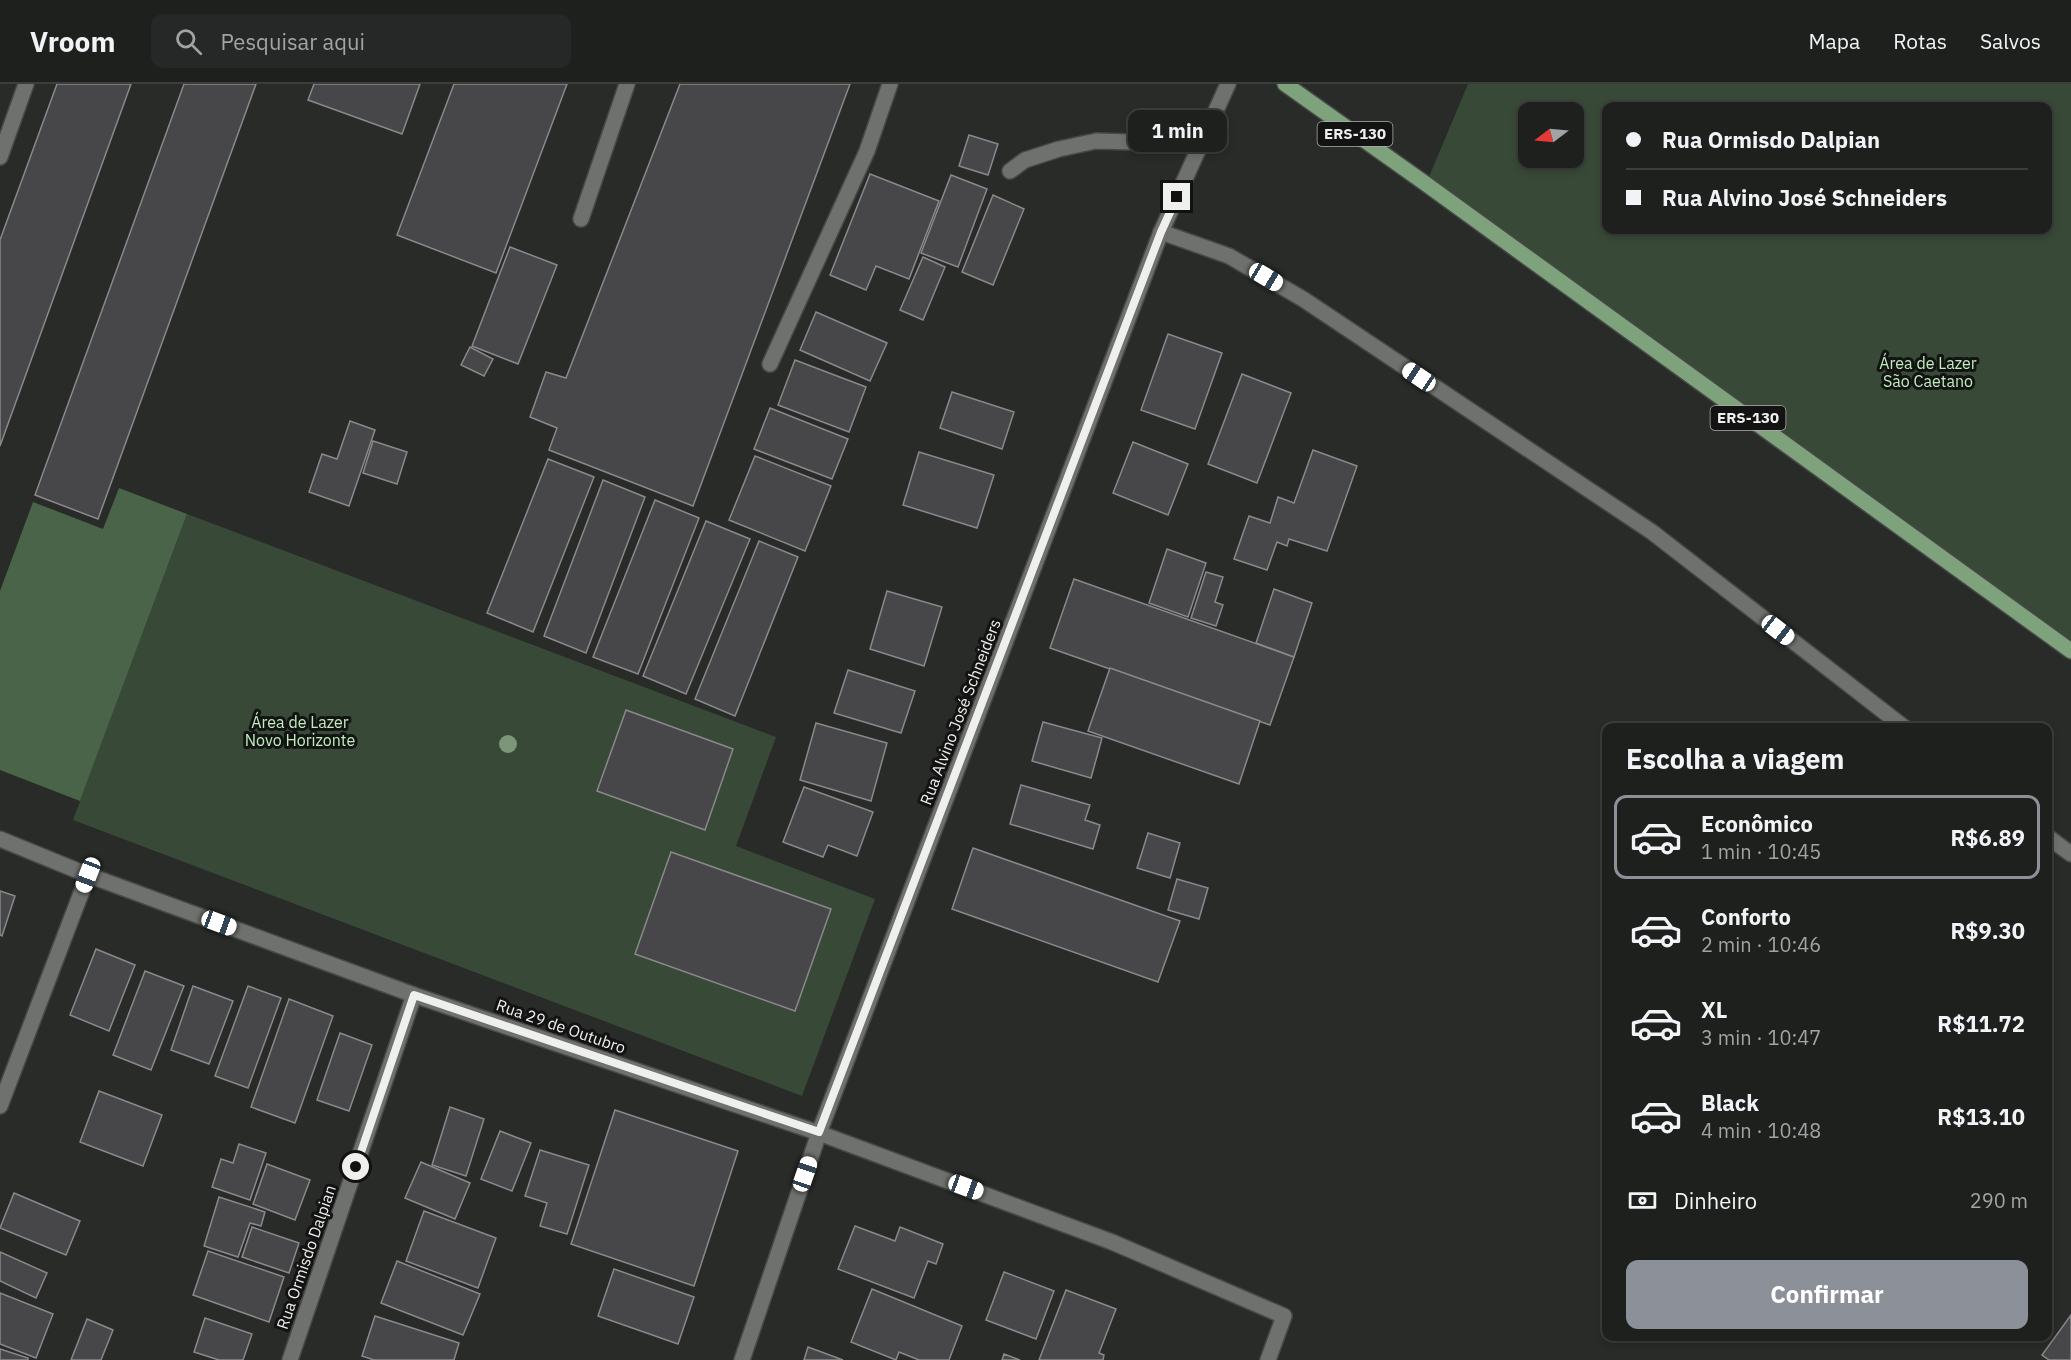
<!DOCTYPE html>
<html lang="pt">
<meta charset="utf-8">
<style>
:root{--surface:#1e201e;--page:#262827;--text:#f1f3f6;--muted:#a1a3a4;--line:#3c3e3c;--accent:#8c9099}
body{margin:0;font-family:"IBM Plex Sans",sans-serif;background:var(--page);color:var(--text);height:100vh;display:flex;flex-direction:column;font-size:22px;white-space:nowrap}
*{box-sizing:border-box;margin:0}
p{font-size:20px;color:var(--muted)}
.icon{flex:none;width:33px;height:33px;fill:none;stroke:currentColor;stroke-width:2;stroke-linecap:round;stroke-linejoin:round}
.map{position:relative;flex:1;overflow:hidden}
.side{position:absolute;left:1602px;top:639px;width:450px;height:618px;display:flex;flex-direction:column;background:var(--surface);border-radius:12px;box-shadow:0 3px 9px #0003,0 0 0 2px var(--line)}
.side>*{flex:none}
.guide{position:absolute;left:1602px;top:18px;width:450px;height:132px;border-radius:12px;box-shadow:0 3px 9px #0003,0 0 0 2px var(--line);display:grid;align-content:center;height:132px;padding:0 24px;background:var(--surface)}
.needle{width:39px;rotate:254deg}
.buttons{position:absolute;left:1518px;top:18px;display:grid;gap:12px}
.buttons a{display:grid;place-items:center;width:66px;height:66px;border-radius:12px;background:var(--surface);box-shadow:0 3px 9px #0003,0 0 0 2px var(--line);font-size:30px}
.end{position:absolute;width:27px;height:27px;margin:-14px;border:8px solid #eff0ee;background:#111;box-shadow:0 0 0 3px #111}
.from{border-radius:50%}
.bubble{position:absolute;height:42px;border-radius:12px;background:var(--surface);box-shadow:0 3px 9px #0003,0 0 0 2px var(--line);font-size:20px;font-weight:800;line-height:42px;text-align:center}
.car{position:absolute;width:18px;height:36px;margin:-18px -9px;border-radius:8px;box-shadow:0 0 4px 2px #0007;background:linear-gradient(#fff 24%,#345 0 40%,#fff 0 76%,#345 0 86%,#fff 0)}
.guide b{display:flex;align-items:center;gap:21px;height:57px;font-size:22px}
.guide b+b{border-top:2px solid var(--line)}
.guide i{width:15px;height:15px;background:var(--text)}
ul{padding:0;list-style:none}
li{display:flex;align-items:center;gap:18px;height:84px;margin:0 12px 9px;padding:0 12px;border:3px solid transparent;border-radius:12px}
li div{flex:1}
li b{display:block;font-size:22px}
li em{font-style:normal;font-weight:800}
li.selected{border-color:var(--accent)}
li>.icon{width:54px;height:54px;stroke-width:1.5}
h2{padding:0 24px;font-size:27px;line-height:72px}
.pay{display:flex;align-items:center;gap:15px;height:66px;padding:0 24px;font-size:22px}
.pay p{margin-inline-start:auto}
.button{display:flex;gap:12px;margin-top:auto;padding:12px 24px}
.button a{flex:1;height:69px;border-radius:12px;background:var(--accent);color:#fff;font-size:24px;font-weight:800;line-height:69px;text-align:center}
header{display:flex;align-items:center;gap:36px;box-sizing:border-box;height:84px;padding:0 30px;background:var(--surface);border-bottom:2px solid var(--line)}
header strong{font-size:28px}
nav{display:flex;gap:33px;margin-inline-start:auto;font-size:21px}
.search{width:420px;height:54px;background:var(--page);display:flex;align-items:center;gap:15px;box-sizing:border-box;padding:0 21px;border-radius:12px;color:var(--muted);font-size:22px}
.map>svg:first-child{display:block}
.green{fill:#384937;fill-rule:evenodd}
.forest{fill:#4a6449}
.building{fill:#474649;stroke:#89888b;stroke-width:1.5}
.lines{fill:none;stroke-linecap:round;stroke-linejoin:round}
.service-casing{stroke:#464846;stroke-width:18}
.minor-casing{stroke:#464846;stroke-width:18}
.primary-casing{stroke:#464846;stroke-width:18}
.service{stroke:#6e716e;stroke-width:15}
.minor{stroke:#6e716e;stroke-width:15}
.primary{stroke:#7ea37c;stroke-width:15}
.tree{fill:#7b9679}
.route{stroke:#eff0ee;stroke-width:8}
.labels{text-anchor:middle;stroke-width:6;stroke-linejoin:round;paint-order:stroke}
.shield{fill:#121312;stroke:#adaeac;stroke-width:1.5}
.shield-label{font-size:15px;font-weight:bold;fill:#eff0ee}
.park-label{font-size:16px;fill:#bfeebc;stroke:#121312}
.street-label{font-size:16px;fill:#eff0ee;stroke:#121312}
</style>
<header>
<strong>Vroom</strong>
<div class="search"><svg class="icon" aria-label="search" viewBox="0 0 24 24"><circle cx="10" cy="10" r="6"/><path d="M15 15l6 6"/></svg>Pesquisar aqui</div>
<nav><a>Mapa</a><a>Rotas</a><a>Salvos</a></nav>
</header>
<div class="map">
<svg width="2071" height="1276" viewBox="0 0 2071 1276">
<rect width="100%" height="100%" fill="#282b28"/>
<!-- green -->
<g class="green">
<path d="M1468,0h603v567l-645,-467zM1606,22h442v124h-442zM1528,28h46v46h-46z"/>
<polygon points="187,430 776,653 736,762 875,815 802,1012 73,736"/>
</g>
<!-- forest -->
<polygon class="forest" points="119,404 187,430 80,717 0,686 0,507 33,418 103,445"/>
<!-- building -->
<g class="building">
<polygon points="57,0 131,0 0,362 0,156"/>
<polygon points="184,0 256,0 98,435 35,411"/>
<polygon points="314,0 420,0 402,50 308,16"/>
<polygon points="454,0 567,0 496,189 397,151"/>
<polygon points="680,0 850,0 693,422 549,366 557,344 530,333 546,288 566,294"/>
<polygon points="969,51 998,60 988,91 959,82"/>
<polygon points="870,90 939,117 909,195 876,182 866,206 830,191"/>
<polygon points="951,91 987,105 958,183 921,169"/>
<polygon points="993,111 1024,125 993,201 962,188"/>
<polygon points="510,163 557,181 518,280 472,262"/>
<polygon points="923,173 945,183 923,236 900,226"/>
<polygon points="816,228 887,259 870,297 800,266"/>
<polygon points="1168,250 1222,269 1195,345 1141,326"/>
<polygon points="470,263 493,275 484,292 461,281"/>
<polygon points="795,276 866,303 849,348 778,321"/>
<polygon points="1242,290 1291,309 1257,399 1208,380"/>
<polygon points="952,308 1014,328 1002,365 940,344"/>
<polygon points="770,324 848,355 832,395 754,365"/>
<polygon points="350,337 375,346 349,422 309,408 322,370 337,375"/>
<polygon points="373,357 407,368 397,400 363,389"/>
<polygon points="1133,358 1188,380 1168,431 1113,409"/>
<polygon points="1313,366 1357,382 1327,467 1289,455 1287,462 1277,458 1267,486 1234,475 1249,432 1270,439 1278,413 1294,419"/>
<polygon points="919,368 994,391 977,444 903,421"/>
<polygon points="755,372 831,402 805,467 729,436"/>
<polygon points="548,375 594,393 533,548 487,529"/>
<polygon points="603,396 645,413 586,569 544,552"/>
<polygon points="655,416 699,434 638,590 593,573"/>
<polygon points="706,437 750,455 686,610 643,592"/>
<polygon points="759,457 798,473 735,632 695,615"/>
<polygon points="1167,465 1206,479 1188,533 1149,519"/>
<polygon points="1206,488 1223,493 1215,518 1223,521 1216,542 1191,534"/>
<polygon points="1074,495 1294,573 1270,641 1050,564"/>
<polygon points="1274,505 1312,519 1294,573 1256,559"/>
<polygon points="887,507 942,523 924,582 870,565"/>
<polygon points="1110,584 1260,637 1239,700 1088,647"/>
<polygon points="848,586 915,607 901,649 834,629"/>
<polygon points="626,626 733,665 705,746 597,707"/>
<polygon points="1043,638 1102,654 1091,694 1032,677"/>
<polygon points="816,639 887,659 871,717 800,696"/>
<polygon points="1021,701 1090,721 1085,736 1100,741 1093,765 1010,740"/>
<polygon points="804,703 873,728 857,772 828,761 823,773 783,758"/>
<polygon points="1148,749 1180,759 1170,794 1137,784"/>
<polygon points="973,764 1180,837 1158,898 952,825"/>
<polygon points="671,768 831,825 795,927 635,870"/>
<polygon points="1177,795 1208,804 1199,835 1168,826"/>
<polygon points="0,807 15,812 2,852 0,851"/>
<polygon points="96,865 135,881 109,947 70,931"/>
<polygon points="145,887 184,902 151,986 113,971"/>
<polygon points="193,902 233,917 209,980 171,966"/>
<polygon points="248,902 281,914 248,1004 215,992"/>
<polygon points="289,915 333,932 295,1039 251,1023"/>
<polygon points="340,949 372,961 349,1027 317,1016"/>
<polygon points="99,1007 162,1031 143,1082 80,1058"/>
<polygon points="450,1023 484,1035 466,1092 432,1081"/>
<polygon points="615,1026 738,1067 694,1202 571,1160"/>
<polygon points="500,1047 531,1059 512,1107 481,1095"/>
<polygon points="239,1060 266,1069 250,1116 212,1103 221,1075 233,1079"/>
<polygon points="540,1066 589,1081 567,1150 540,1142 547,1119 525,1112"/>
<polygon points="421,1078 470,1099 455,1135 405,1114"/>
<polygon points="267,1080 310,1096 295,1136 253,1120"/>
<polygon points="14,1109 80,1137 66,1171 0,1144"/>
<polygon points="219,1113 265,1128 261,1142 250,1139 238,1173 204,1162"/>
<polygon points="424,1127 496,1154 478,1204 406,1177"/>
<polygon points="855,1142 895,1157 900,1143 943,1160 936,1180 928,1177 914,1214 838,1185"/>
<polygon points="252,1143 299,1159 289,1189 242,1173"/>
<polygon points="208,1167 284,1193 269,1238 193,1211"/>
<polygon points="0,1168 47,1189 36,1214 0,1197"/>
<polygon points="397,1177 480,1210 463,1251 381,1219"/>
<polygon points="614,1185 694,1213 678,1260 598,1232"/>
<polygon points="1004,1188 1054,1207 1036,1255 986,1236"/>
<polygon points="872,1205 962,1242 949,1276 919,1276 899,1268 896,1276 851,1258"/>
<polygon points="1066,1206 1116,1225 1099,1269 1104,1271 1103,1276 1039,1276"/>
<polygon points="0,1209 53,1230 36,1274 0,1260"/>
<polygon points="2071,1231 2071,1276 2049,1276 2042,1271"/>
<polygon points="375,1232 459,1259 454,1276 374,1276 362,1272"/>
<polygon points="205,1234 252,1250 243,1276 219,1276 194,1268"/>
<polygon points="87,1235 113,1246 101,1276 71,1276"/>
<polygon points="808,1263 843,1276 804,1276"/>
<polygon points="0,1265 28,1274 28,1276 0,1276"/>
<polygon points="1004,1270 1020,1276 1002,1276"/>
</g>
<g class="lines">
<defs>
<g id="service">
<polyline points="0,73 26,0"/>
<polyline points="1010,87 1025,76 1059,65 1096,57 1201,60"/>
<polyline points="581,135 627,0"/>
<polyline points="770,280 867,67 890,0"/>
</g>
<g id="minor">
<polyline points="1161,148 1229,172 1303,215 1652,448 1905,644"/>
<polyline points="2048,753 2071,770"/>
<polyline points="0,755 88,791 414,911 819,1049 1112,1158 1284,1232 1268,1276"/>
<polyline points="0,1022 88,791"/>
<polyline points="290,1276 414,911"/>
<polyline points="742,1276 819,1049 1161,148 1228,0"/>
</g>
<polyline id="primary" points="1285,0 1426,100 2071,567"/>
</defs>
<!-- service casing -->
<use href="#service" class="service-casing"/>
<!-- minor casing -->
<use href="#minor" class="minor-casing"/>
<!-- primary casing -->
<use href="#primary" class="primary-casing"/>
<!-- service -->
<use href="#service" class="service"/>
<!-- minor -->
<use href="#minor" class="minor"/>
<!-- primary -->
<use href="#primary" class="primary"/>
</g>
<!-- trees -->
<circle class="tree" cx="508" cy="660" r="9"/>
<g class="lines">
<!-- route -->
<polyline class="route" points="356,1083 414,911 819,1048 1161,148 1177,113"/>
</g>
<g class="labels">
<!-- shield labels -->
<g class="shield">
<rect x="1317.5" y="38" width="75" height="24" rx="4.5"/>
<rect x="1710.5" y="322" width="75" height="24" rx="4.5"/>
</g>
<g class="shield-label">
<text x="1355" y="55">ERS-130</text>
<text x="1748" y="339">ERS-130</text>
</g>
<!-- park labels -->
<g class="park-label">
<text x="1928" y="285">Área de Lazer<tspan x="1928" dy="18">São Caetano</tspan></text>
<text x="300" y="644">Área de Lazer<tspan x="300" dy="18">Novo Horizonte</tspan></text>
</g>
<!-- street labels -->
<g class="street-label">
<text transform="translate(960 628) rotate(-69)" y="6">Rua Alvino José Schneiders</text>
<text transform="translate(561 942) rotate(19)" y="6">Rua 29 de Outubro</text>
<text transform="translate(306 1173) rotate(-71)" y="6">Rua Ormisdo Dalpian</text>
</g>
</g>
</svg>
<div class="buttons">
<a><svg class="needle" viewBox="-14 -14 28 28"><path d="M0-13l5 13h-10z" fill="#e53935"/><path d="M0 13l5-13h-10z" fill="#a1a3a4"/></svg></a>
</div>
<i class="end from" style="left:356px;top:1083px"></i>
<i class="end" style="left:1177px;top:113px"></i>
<div class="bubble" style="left:1128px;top:26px;width:99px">1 min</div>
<i class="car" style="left:1266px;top:193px;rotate:121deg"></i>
<i class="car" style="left:1419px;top:293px;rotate:304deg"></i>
<i class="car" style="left:1778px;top:546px;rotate:128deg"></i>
<i class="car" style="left:88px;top:791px;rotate:201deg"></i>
<i class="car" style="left:219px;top:839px;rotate:110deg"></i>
<i class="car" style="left:805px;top:1090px;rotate:19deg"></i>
<i class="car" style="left:966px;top:1103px;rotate:110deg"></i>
<div class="guide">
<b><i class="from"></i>Rua Ormisdo Dalpian</b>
<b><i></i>Rua Alvino José Schneiders</b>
</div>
<section class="side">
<h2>Escolha a viagem</h2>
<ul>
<li class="selected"><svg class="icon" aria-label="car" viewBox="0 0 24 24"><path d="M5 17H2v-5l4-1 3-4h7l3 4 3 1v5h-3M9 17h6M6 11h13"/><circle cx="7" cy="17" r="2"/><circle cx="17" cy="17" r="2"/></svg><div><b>Econômico</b><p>1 min · 10:45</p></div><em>R$6.89</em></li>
<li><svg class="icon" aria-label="car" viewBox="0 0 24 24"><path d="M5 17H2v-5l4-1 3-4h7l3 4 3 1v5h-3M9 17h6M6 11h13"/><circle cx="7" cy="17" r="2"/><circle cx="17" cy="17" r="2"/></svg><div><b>Conforto</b><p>2 min · 10:46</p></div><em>R$9.30</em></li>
<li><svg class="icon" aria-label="car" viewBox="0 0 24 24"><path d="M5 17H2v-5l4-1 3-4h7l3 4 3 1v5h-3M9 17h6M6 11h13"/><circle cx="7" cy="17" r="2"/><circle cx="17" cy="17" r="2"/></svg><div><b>XL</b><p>3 min · 10:47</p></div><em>R$11.72</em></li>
<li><svg class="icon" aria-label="car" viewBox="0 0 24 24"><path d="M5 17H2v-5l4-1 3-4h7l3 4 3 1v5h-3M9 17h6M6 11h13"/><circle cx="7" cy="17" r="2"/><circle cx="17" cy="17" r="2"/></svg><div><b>Black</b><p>4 min · 10:48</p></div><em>R$13.10</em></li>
</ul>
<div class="pay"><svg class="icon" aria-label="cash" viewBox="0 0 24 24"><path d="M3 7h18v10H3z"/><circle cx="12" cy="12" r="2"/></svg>Dinheiro<p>290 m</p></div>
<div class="button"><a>Confirmar</a></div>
</section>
</div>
